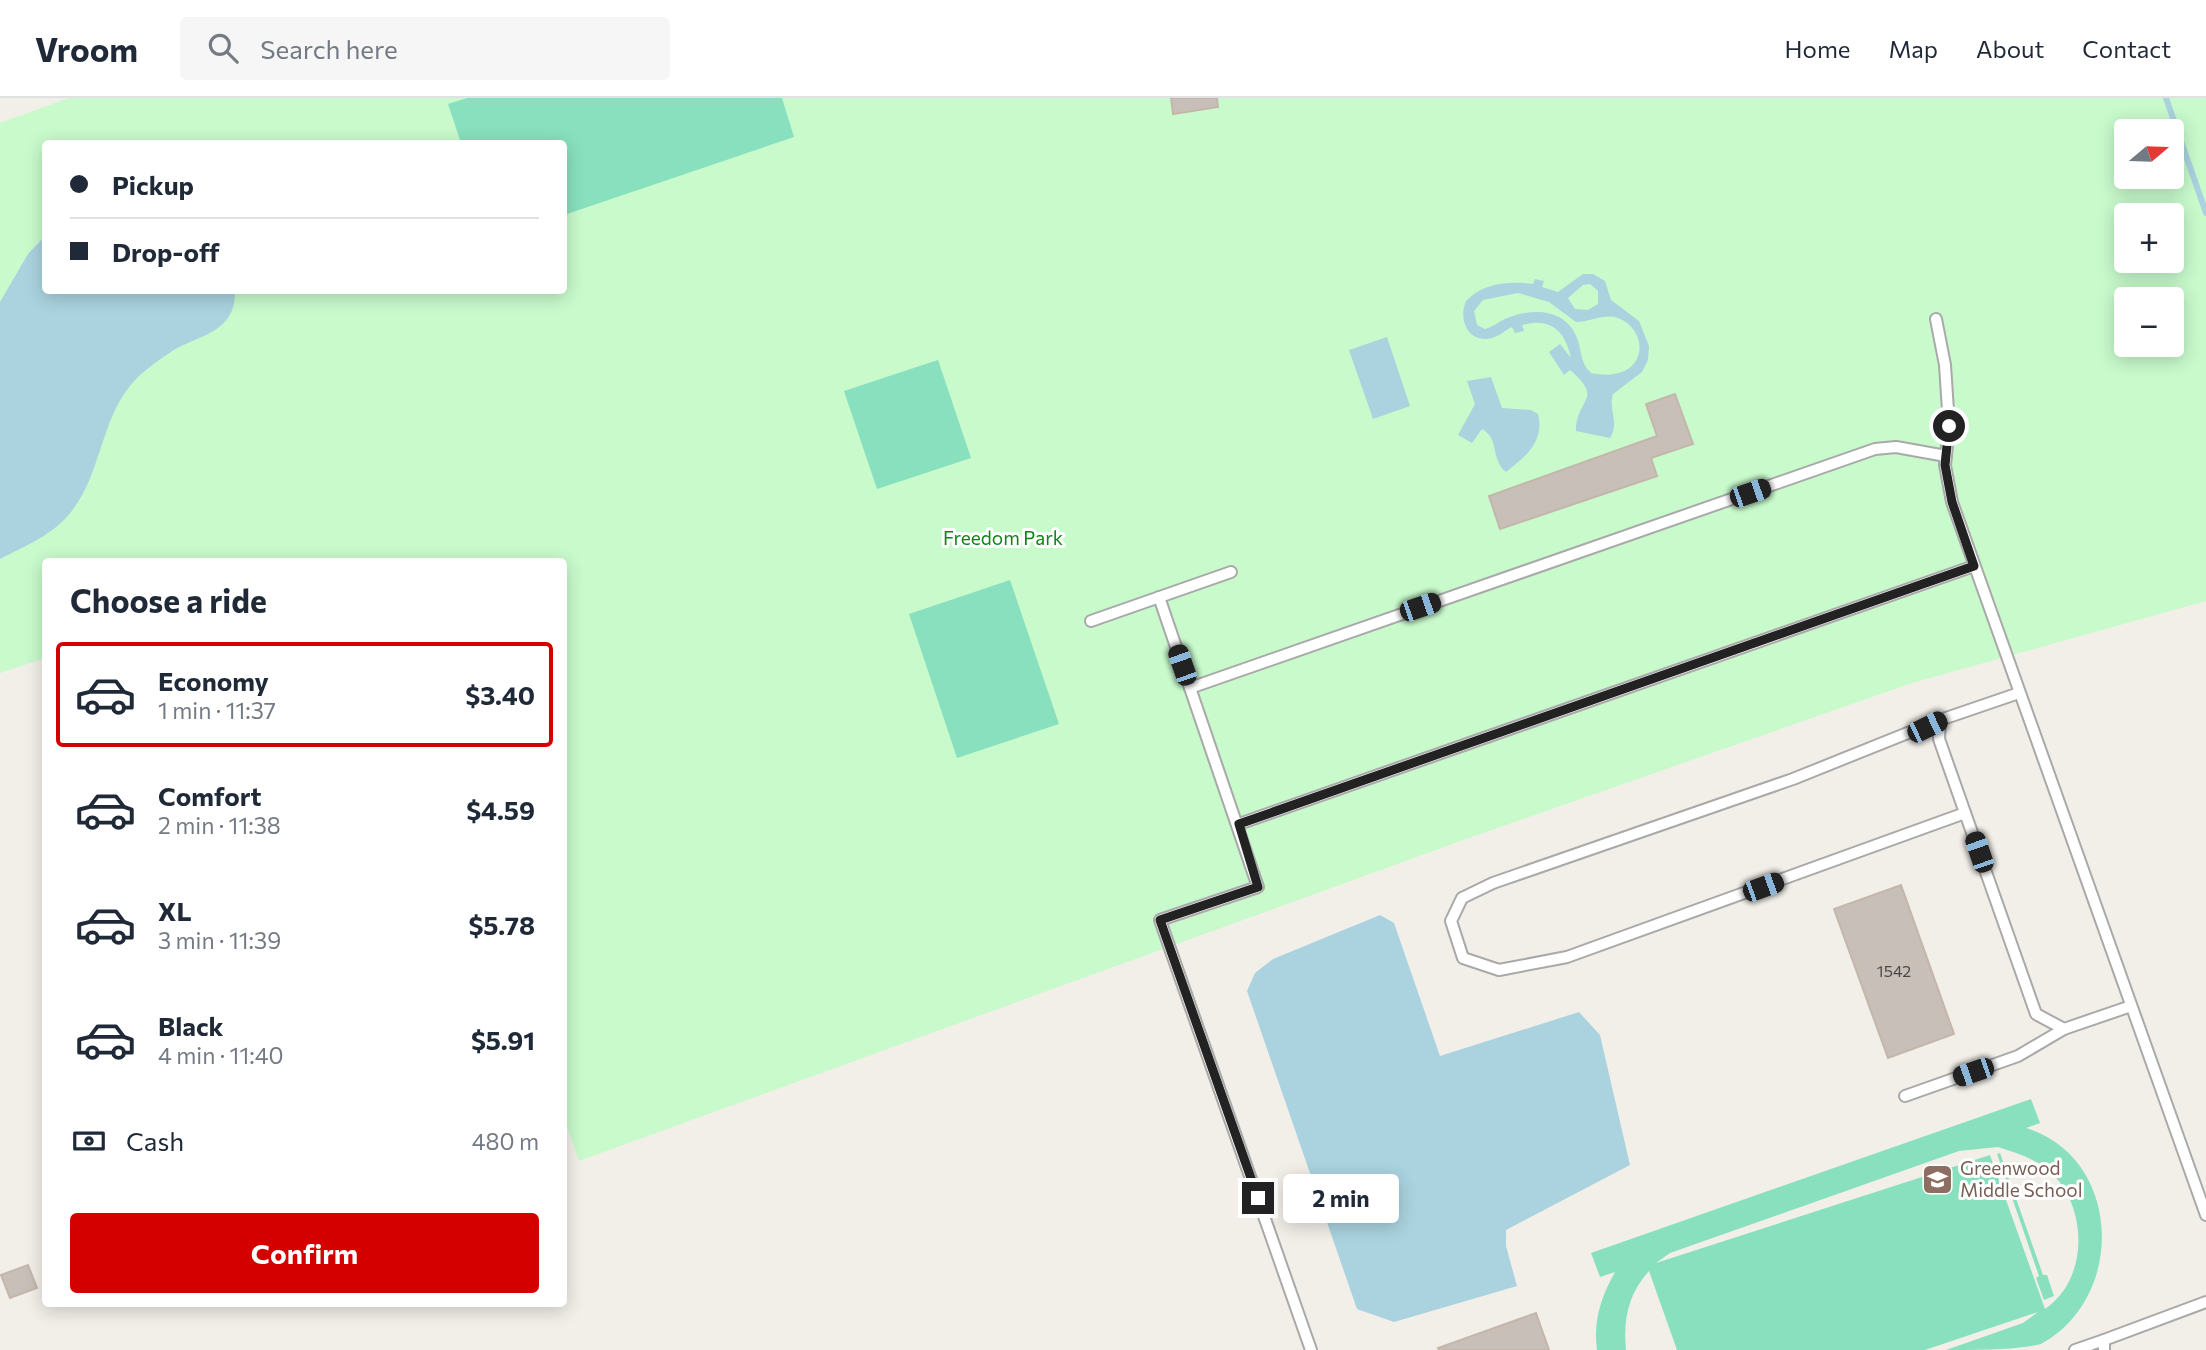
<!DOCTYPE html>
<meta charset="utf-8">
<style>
:root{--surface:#fff;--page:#f6f6f7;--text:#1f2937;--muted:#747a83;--line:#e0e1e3;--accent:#d40000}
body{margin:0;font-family:Commissioner,sans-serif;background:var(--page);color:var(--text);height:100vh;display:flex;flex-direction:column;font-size:26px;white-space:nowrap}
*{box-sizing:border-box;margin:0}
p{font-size:23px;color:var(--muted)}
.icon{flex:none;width:38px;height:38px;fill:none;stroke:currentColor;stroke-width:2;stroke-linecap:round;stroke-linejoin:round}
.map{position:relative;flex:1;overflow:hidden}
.sheet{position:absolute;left:42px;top:460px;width:525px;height:749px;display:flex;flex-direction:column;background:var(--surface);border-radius:7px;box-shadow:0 4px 18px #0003}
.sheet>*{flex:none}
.top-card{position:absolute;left:42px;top:42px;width:525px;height:154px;border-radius:7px;box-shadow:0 4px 18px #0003;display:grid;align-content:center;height:154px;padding:0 28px;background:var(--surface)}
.needle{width:46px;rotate:71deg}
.tools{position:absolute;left:2114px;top:21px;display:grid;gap:14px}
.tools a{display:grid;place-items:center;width:70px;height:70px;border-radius:7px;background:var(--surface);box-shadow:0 4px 18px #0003;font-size:35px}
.end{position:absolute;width:32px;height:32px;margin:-16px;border:9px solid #222;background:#fff;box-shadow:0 0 0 4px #fff}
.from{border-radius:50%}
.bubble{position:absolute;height:49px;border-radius:7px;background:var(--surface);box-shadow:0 4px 18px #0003;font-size:23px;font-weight:700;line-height:49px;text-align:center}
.car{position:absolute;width:21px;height:42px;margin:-21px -10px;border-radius:9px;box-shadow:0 0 5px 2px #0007;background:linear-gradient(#222 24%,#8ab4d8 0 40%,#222 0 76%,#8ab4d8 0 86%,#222 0)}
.top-card b{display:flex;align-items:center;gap:24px;height:66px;font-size:26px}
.top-card b+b{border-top:2px solid var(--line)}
.top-card i{width:18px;height:18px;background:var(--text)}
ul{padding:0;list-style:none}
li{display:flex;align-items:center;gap:21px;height:105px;margin:0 14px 10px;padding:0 14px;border:4px solid transparent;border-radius:7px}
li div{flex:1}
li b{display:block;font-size:26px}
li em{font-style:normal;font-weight:700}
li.on{border-color:var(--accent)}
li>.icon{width:63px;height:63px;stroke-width:1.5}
h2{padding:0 28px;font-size:32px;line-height:84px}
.pay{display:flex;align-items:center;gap:18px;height:77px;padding:0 28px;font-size:26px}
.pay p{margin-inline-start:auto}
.action{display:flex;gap:14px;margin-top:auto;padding:14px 28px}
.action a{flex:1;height:80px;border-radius:7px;background:var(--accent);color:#fff;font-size:28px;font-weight:700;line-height:80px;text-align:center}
header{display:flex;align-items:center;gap:42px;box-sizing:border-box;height:98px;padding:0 35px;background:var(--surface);border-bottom:2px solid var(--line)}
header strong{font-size:33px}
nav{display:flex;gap:38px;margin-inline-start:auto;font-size:24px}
.search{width:490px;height:63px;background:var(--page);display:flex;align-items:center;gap:18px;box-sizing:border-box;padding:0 24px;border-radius:7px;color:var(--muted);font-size:26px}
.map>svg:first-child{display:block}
.park{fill:#c8facc;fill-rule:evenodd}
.pitch{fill:#88e0be;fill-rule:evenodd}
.water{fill:#aad3df;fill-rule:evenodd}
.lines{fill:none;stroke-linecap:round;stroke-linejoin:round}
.stream{stroke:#aad3df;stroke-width:6}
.building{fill:#c7bfb8;stroke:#c4b6ab;stroke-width:2}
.service-casing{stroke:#a9a9a9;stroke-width:14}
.service{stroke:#fff;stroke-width:10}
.route{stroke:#222;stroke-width:9}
.labels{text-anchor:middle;stroke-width:6;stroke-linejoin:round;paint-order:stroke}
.number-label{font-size:16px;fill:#4b4948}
.park-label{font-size:19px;fill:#0c8416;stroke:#fff}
.education-label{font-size:19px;fill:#785e54;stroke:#fff;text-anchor:start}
</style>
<header>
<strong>Vroom</strong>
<div class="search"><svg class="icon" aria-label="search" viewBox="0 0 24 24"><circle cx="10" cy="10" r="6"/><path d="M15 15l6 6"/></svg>Search here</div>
<nav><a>Home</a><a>Map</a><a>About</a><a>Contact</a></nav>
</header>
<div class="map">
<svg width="2206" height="1252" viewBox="0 0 2206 1252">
<rect width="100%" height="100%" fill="#f2efe9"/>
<!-- park -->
<path class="park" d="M69,0h2137v503l-294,82 -446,156 -887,322 -15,-43v-556h-518l-1,96 -45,15v-550zM2126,33h46v46h-46zM46,46h518v146h-518zM2126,117h46v46h-46zM2126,201h46v46h-46z"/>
<!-- pitch -->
<g class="pitch">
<polygon points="467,0 782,0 794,39 564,117 564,46 461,45 448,6"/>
<polygon points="938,262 971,360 877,391 844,293"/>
<polygon points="1010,482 1059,626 957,660 909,516"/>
<path d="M2031,1001l9,24 -14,5c97,30 100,170 15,216 -25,6 -67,6 -95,6l77,-27 15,-11 -113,38h-248l-28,-79c-21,23 -26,49 -23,79h-29c-4,-29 4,-53 18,-78l-15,5 -9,-24zM1998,1049c22,7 45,14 60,33 30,37 28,101 -13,129l-55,-154 -334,108 14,-10 289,-102z"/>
<polygon points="2000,1055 2043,1177 2047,1177 2054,1198 2044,1202 2036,1180 2039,1178 1997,1056"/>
</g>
<!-- water -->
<g class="water">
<path d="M45,138l1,54 189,1c1,43 -38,44 -64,61 -11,7 -25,17 -34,26 -37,37 -34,94 -66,134 -18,23 -46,34 -71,47v-257l28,-48z"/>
<path d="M1583,176h10l12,7 6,19 28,21 10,25 -1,14 -6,12 -29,22c-5,16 7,28 -3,44l-34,-7c0,-33 29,-31 -6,-61l-6,5 -15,-23 11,-8 11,14c-6,-27 -20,-41 -49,-33l2,6 -9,2 -3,-6c-7,3 -12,9 -20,11 -24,6 -34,-18 -26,-37 17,-18 43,-20 67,-17l2,-5 9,2 -2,6 16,5zM1590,186l8,7v13l-10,6 -13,-1 -7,-11 15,-13zM1518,195l31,9 27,20c14,0 29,-9 42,-4 33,12 31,67 -27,55 -11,-10 -9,-22 -14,-35 -12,-31 -47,-30 -72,-19 -7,3 -12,8 -20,10l-8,-4 -3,-14 9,-11z"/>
<polygon points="1387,239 1410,308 1373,321 1349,252"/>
<path d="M1491,279l11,31 29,2 7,4c7,28 -13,43 -32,58 -16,-13 -6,-33 -24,-43l-10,14 -14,-8 17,-31 -8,-23z"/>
<polygon points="1380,817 1394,825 1440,958 1579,914 1600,937 1630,1067 1506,1132 1506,1148 1517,1188 1394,1224 1357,1211 1247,893 1255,875 1273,861"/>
</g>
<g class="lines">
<!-- stream -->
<polyline class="stream" points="2166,0 2206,115"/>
</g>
<!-- building -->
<g class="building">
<polygon points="1171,0 1217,0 1218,9 1173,16"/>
<polygon points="1675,296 1693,346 1651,360 1657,378 1500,431 1489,398 1657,338 1646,306"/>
<polygon points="1901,787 1954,936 1888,960 1834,811"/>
<polygon points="28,1167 37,1190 10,1200 1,1177"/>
<polygon points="1536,1215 1549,1252 1439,1252 1438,1250"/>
</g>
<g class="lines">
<defs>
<g id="service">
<polyline points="1936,221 1945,267 1949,328 1945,367 1952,404 2206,1117"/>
<polyline points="1159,499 1258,789 1160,822 1311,1252"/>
<polyline points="1091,523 1231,474"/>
<polyline points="1190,590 1875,351 1896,349 1946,358"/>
<polyline points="2019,595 1940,622 1939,641 2036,916 2064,931 2131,908"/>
<polyline points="1940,622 1793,681 1493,785 1462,800 1451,823 1463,860 1499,872 1567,859 1965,715"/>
<polyline points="1239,726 1974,468"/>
<polyline points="1905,998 2018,958 2064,931"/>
<polyline points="2075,1252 2104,1242"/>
<polyline points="2104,1252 2104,1242 2206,1204"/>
</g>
</defs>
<!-- service casing -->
<use href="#service" class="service-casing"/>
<!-- service -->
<use href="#service" class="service"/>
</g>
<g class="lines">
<!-- route -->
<polyline class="route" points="1258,1100 1160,822 1258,789 1239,726 1974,468 1952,404 1945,367 1949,328"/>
</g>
<!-- icons -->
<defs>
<symbol id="school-square" viewBox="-11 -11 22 22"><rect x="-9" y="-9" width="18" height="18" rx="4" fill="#8d6e63" stroke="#fff"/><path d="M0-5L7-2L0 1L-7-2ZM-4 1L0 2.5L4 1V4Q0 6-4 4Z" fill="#fff"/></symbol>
</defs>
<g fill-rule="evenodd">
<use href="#school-square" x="1920" y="1064" width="35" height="35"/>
</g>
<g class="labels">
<!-- number labels -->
<g class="number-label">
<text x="1894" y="879">1542</text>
</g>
<!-- park labels -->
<g class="park-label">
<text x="1003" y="447">Freedom Park</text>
</g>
<!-- education labels -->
<g class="education-label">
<text x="1960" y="1077">Greenwood<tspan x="1960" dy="22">Middle School</tspan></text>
</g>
</g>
</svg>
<div class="tools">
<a><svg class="needle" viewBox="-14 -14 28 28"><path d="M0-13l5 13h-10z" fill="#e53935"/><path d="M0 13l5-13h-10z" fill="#747a83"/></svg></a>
<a>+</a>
<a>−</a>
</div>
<i class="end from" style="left:1949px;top:328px"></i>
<i class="end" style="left:1258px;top:1100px"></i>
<div class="bubble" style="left:1283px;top:1076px;width:116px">2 min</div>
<i class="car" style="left:1750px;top:395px;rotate:71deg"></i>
<i class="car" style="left:1420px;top:509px;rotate:71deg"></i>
<i class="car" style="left:1182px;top:567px;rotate:341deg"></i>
<i class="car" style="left:1927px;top:629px;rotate:64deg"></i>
<i class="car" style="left:1979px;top:754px;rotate:341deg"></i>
<i class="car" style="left:1763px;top:789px;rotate:70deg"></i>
<i class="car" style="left:1973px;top:974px;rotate:251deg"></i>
<div class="top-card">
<b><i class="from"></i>Pickup</b>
<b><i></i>Drop-off</b>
</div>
<section class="sheet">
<h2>Choose a ride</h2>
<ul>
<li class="on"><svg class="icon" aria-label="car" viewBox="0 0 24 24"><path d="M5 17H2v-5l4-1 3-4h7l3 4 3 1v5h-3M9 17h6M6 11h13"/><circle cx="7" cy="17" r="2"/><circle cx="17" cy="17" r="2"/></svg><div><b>Economy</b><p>1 min · 11:37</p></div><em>$3.40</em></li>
<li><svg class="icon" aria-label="car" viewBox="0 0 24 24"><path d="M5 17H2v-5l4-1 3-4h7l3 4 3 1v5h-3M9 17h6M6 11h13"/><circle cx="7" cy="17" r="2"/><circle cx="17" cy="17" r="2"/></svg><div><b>Comfort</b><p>2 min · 11:38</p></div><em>$4.59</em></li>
<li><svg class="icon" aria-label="car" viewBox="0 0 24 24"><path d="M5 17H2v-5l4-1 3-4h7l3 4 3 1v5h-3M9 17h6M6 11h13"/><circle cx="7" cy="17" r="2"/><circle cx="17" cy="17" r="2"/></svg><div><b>XL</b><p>3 min · 11:39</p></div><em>$5.78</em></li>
<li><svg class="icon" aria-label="car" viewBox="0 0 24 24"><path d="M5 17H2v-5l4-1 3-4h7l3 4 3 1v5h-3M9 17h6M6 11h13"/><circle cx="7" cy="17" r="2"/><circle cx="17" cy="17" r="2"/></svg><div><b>Black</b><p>4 min · 11:40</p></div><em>$5.91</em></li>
</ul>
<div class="pay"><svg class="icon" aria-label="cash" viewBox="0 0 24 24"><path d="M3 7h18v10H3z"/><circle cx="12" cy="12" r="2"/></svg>Cash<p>480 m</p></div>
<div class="action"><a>Confirm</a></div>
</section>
</div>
